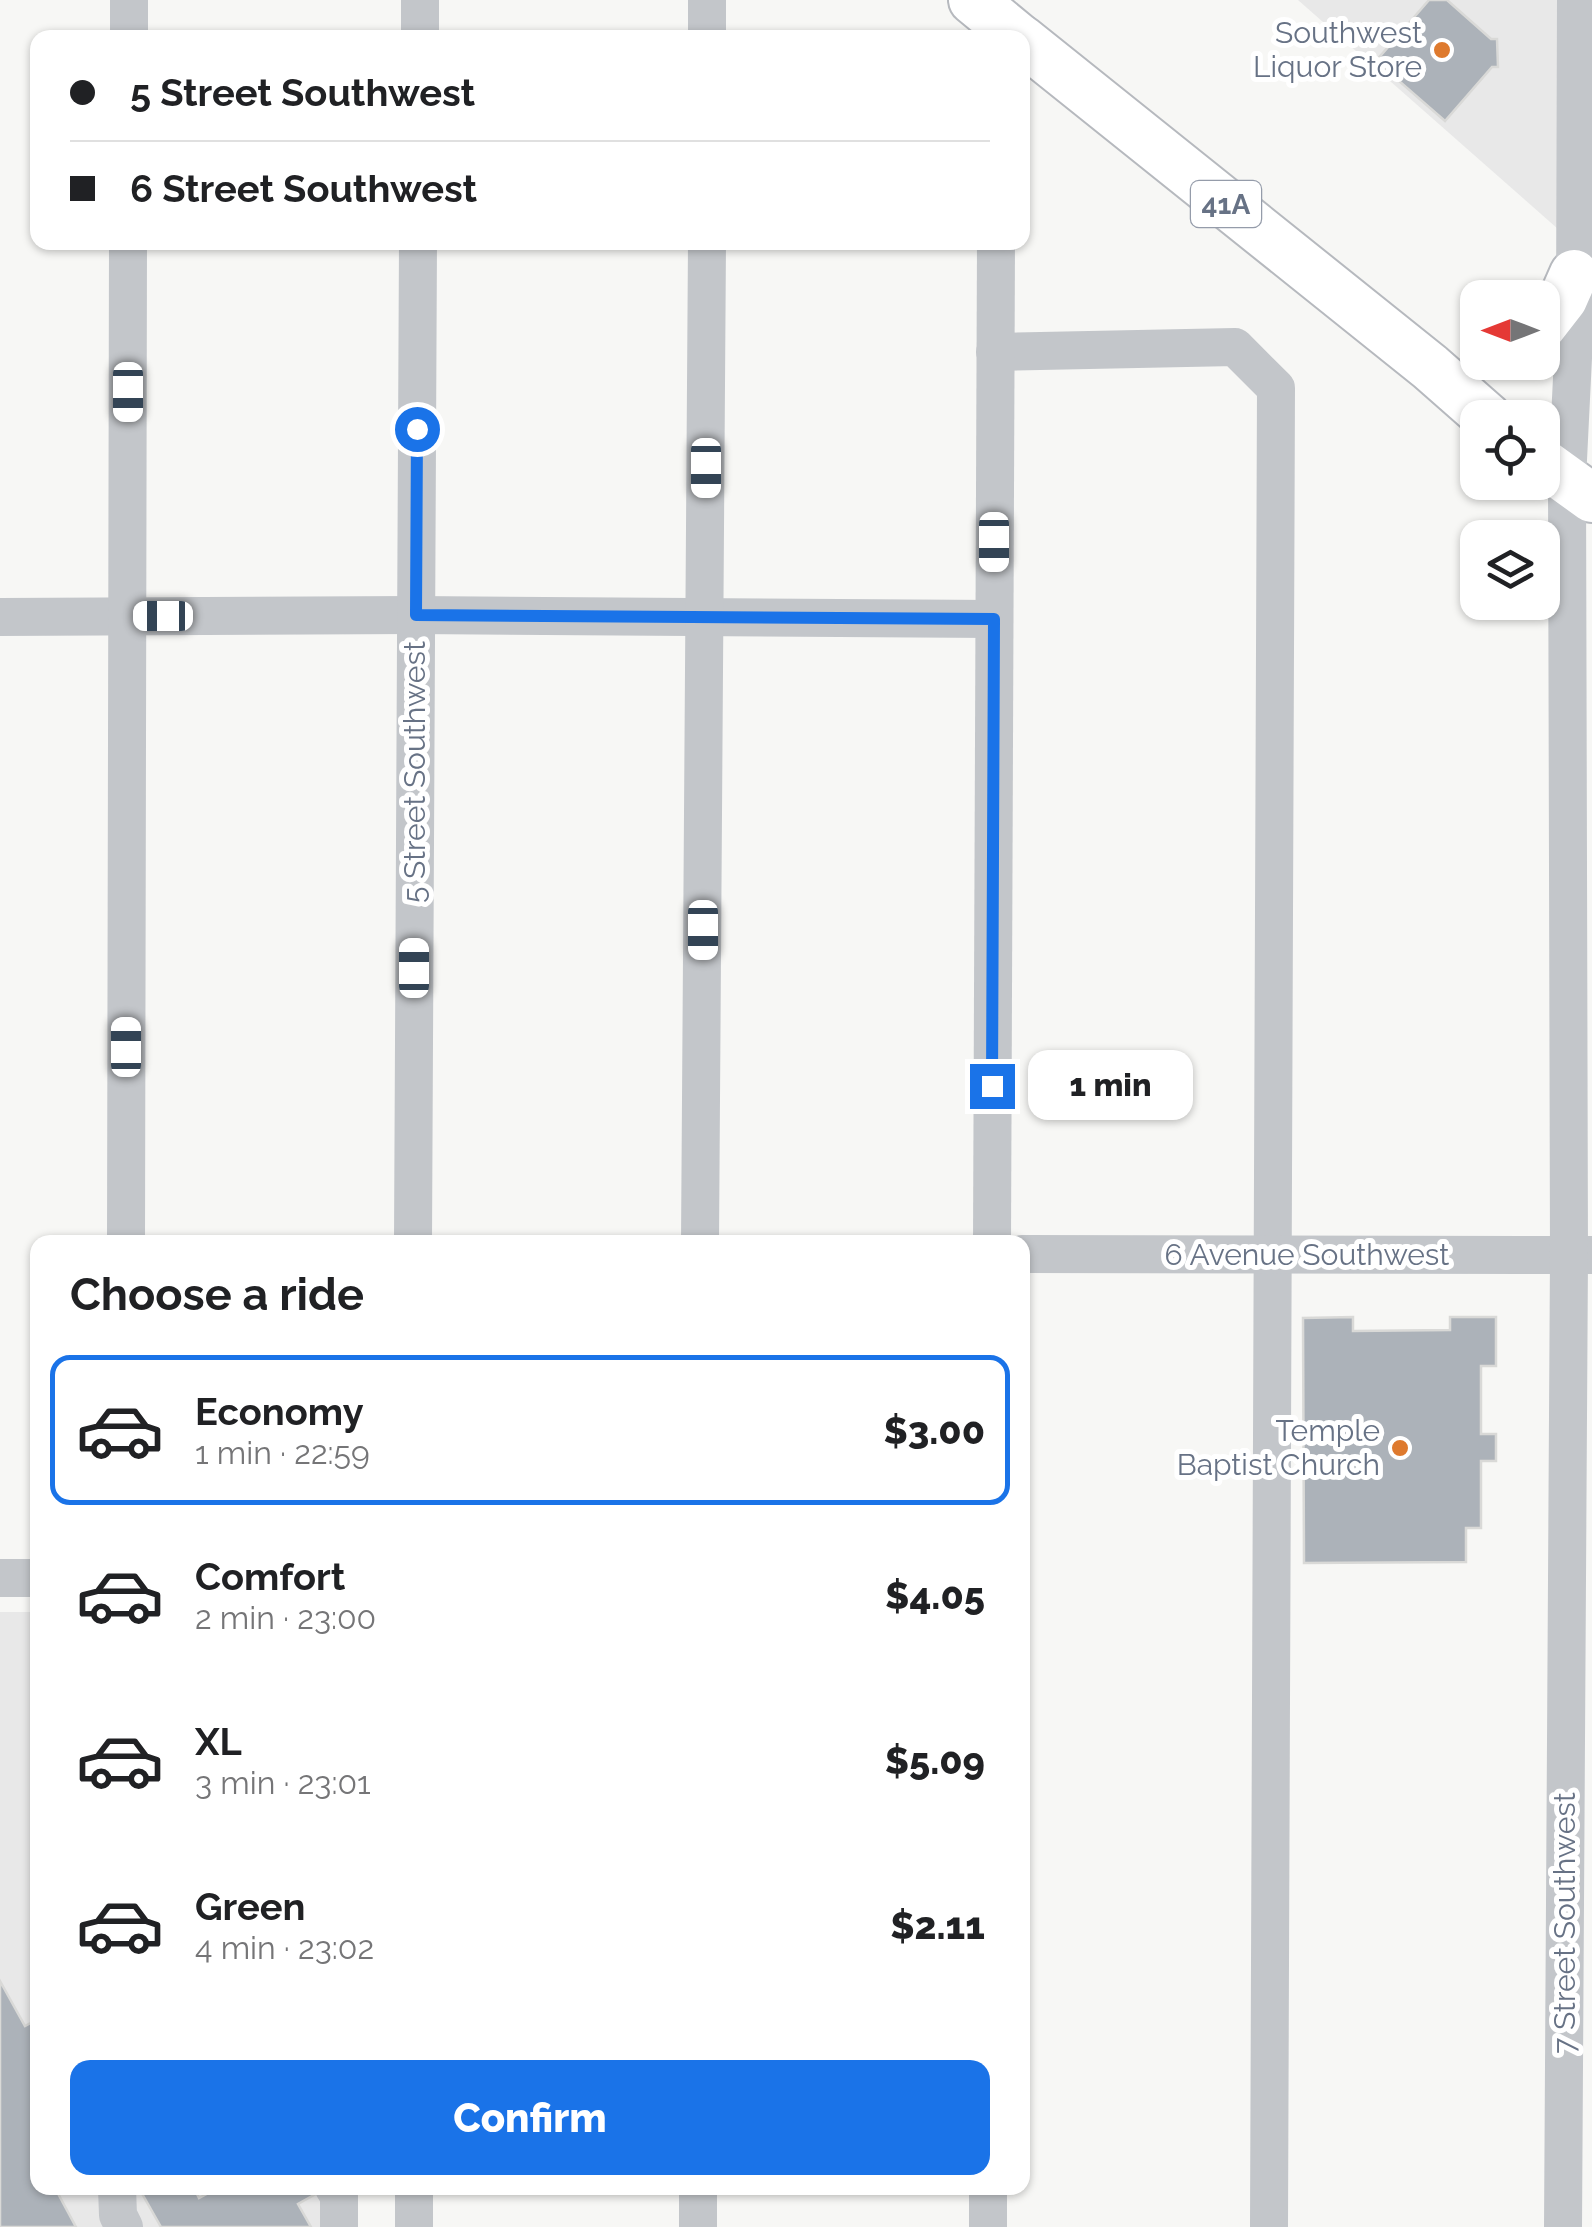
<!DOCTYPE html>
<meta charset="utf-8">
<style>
:root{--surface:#fff;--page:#f6f6f6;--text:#202124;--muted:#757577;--line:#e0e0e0;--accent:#1a73e8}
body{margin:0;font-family:Raleway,sans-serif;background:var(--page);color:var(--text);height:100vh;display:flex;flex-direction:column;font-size:38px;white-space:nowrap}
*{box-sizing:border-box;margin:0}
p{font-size:32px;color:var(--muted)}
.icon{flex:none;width:55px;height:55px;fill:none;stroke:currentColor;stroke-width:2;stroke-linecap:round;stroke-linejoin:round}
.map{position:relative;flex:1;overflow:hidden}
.drawer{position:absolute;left:30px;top:1235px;width:1000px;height:960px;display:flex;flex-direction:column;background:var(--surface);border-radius:20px;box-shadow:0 2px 8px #0004}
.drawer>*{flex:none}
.hud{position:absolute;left:30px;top:30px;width:1000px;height:220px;border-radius:20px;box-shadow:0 2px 8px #0004;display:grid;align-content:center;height:220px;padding:0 40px;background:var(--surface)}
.needle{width:65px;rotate:270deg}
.controls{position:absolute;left:1460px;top:280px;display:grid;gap:20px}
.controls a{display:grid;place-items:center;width:100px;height:100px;border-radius:20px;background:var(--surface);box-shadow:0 2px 8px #0004;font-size:50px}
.end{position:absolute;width:45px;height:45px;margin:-22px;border:12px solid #1a73e8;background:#fff;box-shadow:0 0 0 5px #fff}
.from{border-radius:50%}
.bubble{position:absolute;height:70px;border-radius:20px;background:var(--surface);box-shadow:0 2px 8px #0004;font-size:32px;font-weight:800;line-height:70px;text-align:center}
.car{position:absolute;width:30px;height:60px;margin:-30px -15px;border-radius:12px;box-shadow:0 0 8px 2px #0007;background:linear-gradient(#fff 24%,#345 0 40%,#fff 0 76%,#345 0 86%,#fff 0)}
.hud b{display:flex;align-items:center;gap:35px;height:95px;font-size:38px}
.hud b+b{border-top:2px solid var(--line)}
.hud i{width:25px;height:25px;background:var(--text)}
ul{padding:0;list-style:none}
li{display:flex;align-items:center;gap:30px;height:150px;margin:0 20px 15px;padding:0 20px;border:5px solid transparent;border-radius:20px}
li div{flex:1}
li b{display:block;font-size:38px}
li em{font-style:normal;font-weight:800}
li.on{border-color:var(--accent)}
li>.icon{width:90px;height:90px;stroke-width:1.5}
h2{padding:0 40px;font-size:45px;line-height:120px}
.button{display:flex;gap:20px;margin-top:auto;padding:20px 40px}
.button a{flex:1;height:115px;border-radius:20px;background:var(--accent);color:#fff;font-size:40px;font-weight:800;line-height:115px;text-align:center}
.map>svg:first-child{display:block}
.built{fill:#e8e8e8}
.building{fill:#acb2b9;stroke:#d9d9d7;stroke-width:2.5}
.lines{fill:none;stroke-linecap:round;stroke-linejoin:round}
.major-casing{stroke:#b6b9be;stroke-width:52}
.minor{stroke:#c3c6ca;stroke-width:38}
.major{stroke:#fff;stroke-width:48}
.route{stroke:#1a73e8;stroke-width:12}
.poi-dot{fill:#de7a2e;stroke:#fff;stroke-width:4}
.labels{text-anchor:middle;stroke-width:10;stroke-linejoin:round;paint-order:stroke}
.shield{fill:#fff;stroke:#959caa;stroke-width:2.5}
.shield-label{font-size:28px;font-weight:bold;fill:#677285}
.poi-label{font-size:30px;fill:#677285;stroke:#fff;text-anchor:end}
.street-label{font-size:30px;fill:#677285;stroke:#fff}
</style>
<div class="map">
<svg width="1592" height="2227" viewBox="0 0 1592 2227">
<rect width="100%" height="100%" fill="#f7f7f5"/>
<!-- built -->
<g class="built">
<polygon points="1298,0 1592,0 1592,259"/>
<polygon points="0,1612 37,1612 38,2188 355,2188 355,2227 0,2227"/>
</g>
<!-- building -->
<g class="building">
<polygon points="1429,0 1447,0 1491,39 1497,39 1498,67 1492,67 1445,121 1376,61"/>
<polygon points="1353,1317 1353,1331 1450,1330 1450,1317 1496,1317 1496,1366 1481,1366 1481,1434 1496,1434 1496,1461 1481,1461 1481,1528 1466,1528 1466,1562 1304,1563 1303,1318"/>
<polygon points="0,1981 25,2026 38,2019 38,2188 55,2188 76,2227 0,2227"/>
<polygon points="144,2188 194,2188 199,2198 218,2188 319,2188 321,2191 298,2204 311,2227 161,2227 140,2190"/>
</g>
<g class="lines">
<defs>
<g id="major">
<polyline points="973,0 1019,38"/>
<polyline points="1022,40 1430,367 1488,418"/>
<polyline points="1542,326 1563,299 1574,274"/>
<polyline points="1542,462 1592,498"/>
</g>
</defs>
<!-- major casing -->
<use href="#major" class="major-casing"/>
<!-- minor -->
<g class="minor">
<polyline points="129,38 129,0"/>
<polyline points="420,38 420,0"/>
<polyline points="707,38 707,0"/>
<polyline points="995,352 1235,347 1276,388 1269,2227"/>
<polyline points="0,617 415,615 994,619"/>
<polyline points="126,1242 128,242"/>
<polyline points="413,1242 418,242"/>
<polyline points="700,1242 707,242"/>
<polyline points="992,1242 996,242"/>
<polyline points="1022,1254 1592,1255"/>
<polyline points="0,1578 38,1578"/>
<polyline points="117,2188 118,2215 124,2227"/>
<polyline points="334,2188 339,2196 339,2227"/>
<polyline points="698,2188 698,2227"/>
<polyline points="414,2227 414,2188"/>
<polyline points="988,2227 988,2188"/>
<polyline points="1563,2227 1569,1255 1567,480 1575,317 1576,0"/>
</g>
<!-- major -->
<use href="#major" class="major"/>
</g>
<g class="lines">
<!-- route -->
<polyline class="route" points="417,429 416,615 994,619 992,1086"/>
</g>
<!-- markers -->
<g class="poi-dot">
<circle cx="1442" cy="50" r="10"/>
<circle cx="1400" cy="1448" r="10"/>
</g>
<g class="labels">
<!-- shield labels -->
<rect class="shield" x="1191" y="181" width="70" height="46" rx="8"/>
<g class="shield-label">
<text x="1226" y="214">41A</text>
</g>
<!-- poi labels -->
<g class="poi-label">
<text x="1422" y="43">Southwest<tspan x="1422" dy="34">Liquor Store</tspan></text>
<text x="1380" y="1441">Temple<tspan x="1380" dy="34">Baptist Church</tspan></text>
</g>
<!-- street labels -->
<g class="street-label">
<text transform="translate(415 772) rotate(-90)" y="10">5 Street Southwest</text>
<text x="1307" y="1265">6 Avenue Southwest</text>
<text transform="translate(1565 1923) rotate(-90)" y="10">7 Street Southwest</text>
</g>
</g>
</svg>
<div class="controls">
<a><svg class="needle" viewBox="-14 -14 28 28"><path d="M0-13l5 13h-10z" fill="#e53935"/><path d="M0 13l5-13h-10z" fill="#757577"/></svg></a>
<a><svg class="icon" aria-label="locate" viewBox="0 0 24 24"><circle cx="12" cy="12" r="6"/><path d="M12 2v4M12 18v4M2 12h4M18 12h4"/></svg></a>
<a><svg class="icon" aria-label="layers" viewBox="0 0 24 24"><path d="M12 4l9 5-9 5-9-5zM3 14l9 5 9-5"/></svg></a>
</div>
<i class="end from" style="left:417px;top:429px"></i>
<i class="end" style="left:992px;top:1086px"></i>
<div class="bubble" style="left:1028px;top:1050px;width:165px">1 min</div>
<i class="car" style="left:128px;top:392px;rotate:180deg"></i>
<i class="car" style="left:706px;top:468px;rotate:180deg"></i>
<i class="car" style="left:994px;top:542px;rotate:180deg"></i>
<i class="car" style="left:163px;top:616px;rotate:270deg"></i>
<i class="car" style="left:703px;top:930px;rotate:180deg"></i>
<i class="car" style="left:414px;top:968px;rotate:0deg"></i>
<i class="car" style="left:126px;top:1047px;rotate:0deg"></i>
<div class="hud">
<b><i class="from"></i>5 Street Southwest</b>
<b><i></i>6 Street Southwest</b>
</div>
<section class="drawer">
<h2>Choose a ride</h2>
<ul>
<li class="on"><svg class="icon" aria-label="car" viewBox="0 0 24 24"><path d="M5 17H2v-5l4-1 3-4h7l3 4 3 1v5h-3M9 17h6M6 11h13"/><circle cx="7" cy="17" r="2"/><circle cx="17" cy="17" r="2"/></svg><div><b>Economy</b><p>1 min · 22:59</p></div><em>$3.00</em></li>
<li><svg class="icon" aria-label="car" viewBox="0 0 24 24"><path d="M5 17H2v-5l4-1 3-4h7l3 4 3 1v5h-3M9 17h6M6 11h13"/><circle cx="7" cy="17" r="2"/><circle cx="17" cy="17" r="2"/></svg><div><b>Comfort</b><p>2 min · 23:00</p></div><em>$4.05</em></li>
<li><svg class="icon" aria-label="car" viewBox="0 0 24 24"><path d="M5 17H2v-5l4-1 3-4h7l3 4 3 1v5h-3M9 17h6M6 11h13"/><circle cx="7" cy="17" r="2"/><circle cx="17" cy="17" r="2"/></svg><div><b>XL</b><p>3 min · 23:01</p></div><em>$5.09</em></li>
<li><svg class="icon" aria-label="car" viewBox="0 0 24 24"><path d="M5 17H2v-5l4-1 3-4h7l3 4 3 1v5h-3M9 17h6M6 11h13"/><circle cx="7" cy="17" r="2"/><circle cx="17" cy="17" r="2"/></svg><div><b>Green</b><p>4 min · 23:02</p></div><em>$2.11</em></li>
</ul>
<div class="button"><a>Confirm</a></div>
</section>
</div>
